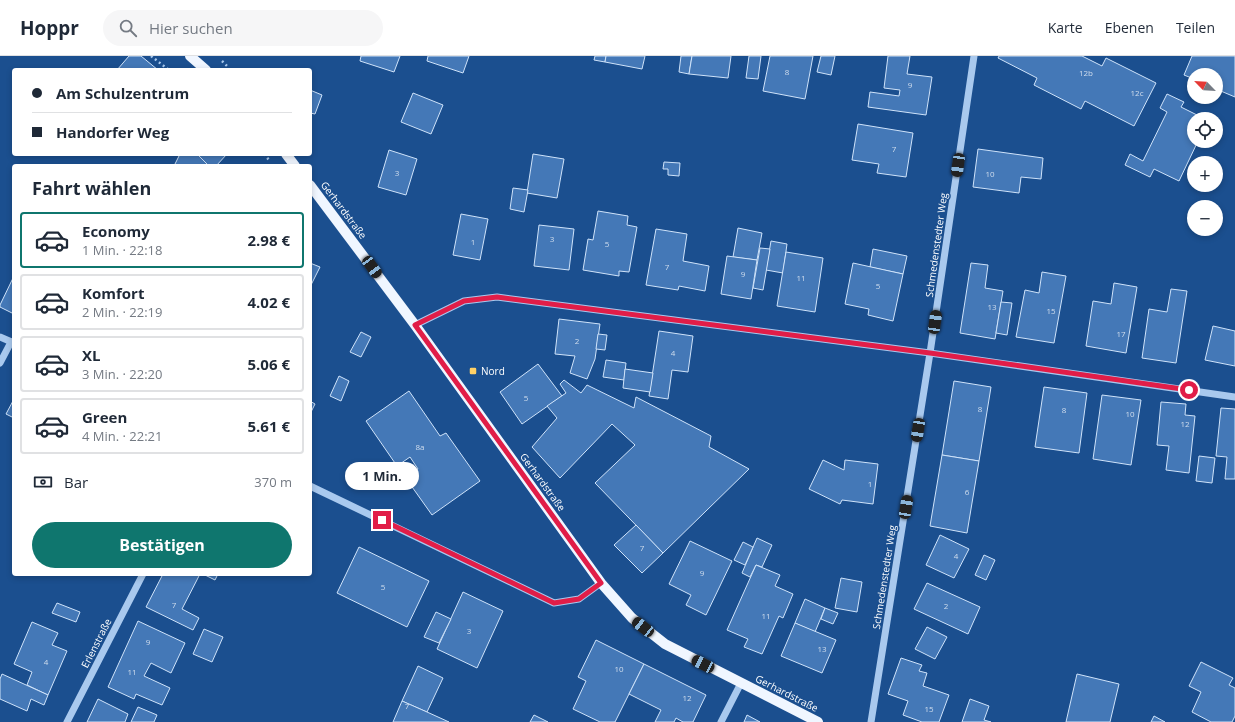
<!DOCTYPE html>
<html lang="de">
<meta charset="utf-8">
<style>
:root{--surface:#fff;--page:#f6f6f7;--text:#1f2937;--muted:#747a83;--line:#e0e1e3;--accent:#0f766e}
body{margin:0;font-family:"Open Sans",sans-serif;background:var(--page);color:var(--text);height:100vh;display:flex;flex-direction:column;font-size:15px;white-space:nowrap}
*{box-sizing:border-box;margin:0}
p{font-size:13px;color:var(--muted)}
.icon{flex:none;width:22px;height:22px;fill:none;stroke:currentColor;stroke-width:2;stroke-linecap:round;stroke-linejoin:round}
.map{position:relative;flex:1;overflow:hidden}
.drawer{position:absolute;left:12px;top:108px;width:300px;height:412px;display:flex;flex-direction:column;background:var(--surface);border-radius:4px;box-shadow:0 2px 6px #0003}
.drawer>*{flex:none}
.hud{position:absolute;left:12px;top:12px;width:300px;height:88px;border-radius:4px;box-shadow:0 2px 6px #0003;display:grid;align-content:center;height:88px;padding:0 20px;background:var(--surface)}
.needle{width:26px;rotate:295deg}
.controls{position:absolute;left:1187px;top:12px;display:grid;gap:8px}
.controls a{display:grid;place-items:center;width:36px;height:36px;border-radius:50%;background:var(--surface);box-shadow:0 2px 6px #0003;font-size:20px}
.end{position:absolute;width:18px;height:18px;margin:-9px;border:5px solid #e11d48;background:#fff;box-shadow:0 0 0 2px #fff}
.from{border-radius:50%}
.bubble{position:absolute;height:28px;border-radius:14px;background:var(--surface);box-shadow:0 2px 6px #0003;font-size:13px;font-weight:700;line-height:28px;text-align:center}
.car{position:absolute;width:12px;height:24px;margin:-12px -6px;border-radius:5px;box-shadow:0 0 3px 1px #0007;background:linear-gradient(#222 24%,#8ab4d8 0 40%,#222 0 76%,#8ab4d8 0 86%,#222 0)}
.hud b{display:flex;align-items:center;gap:14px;height:38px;font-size:15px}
.hud b+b{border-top:1px solid var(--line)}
.hud i{width:10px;height:10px;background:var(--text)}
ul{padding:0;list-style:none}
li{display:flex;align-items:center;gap:12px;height:56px;margin:0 8px 6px;padding:0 12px;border:2px solid var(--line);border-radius:4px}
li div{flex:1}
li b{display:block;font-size:15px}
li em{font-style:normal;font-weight:700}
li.current{border-color:var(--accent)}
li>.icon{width:36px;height:36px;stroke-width:1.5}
h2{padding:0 20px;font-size:18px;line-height:48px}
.pay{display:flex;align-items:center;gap:10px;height:44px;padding:0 20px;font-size:15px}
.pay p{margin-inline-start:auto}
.button{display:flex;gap:8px;margin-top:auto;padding:8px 20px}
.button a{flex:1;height:46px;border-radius:24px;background:var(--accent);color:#fff;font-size:16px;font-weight:700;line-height:46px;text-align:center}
header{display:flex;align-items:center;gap:24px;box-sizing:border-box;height:56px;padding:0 20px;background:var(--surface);border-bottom:1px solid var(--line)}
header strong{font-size:19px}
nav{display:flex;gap:22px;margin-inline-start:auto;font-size:14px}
.search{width:280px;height:36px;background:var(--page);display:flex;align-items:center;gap:10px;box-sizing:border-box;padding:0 14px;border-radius:22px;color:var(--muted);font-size:15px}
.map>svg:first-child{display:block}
.building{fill:#4478b7;stroke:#cfe3fa}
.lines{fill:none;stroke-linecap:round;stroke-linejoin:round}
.path{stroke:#a9c9ee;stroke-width:2.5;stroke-dasharray:2 3;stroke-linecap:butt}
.minor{stroke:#a9c9ee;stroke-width:7}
.major{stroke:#f0f6ff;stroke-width:10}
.route{stroke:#e11d48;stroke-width:5}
.poi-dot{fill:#ffd166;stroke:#1b4f8f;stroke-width:1.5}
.labels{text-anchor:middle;stroke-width:3;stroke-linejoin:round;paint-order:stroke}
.number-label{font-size:8px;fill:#d0dded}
.street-label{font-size:10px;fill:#fff;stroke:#1b4f8f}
.poi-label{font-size:10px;fill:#fff;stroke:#1b4f8f;text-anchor:start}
</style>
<header>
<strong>Hoppr</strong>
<div class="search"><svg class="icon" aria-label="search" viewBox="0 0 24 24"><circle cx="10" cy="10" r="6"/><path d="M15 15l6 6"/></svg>Hier suchen</div>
<nav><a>Karte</a><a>Ebenen</a><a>Teilen</a></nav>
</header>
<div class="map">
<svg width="1235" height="666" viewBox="0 0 1235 666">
<rect width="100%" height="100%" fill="#1b4f8f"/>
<!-- building -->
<g class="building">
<polygon points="129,0 141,0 158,14 117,14"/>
<polygon points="361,0 400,0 394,16 360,5"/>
<polygon points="428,0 469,0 463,17 427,5"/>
<polygon points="595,0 606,0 605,6 594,4"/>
<polygon points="606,0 645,0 642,13 605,6"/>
<polygon points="681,0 692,0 689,18 679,16"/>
<polygon points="692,0 731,0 728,22 689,18"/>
<polygon points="749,0 761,0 758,23 746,22"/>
<polygon points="770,0 813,0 805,43 763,35"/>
<polygon points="821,0 835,0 831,19 817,16"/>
<polygon points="888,0 910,0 907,18 932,21 926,59 868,51 870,36 899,40 900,34 884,32"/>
<polygon points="999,0 1082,0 1102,10 1106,2 1156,27 1134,70 1085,45 1081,53 1034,29 1037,22 998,2"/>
<polygon points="1192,0 1235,0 1235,41 1216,33 1216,19 1194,19 1194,23 1184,19"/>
<polygon points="310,34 322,39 315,58 310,57"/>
<polygon points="413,37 443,49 431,78 401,66"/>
<polygon points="1167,38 1184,46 1181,51 1205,63 1194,63 1194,85 1198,85 1179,125 1154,113 1150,121 1125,109 1130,98 1143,105 1167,56 1160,52"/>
<polygon points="858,68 913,77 906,121 877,117 879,108 852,104"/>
<polygon points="978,93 1043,102 1041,123 1021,121 1019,137 973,131"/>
<polygon points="389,94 417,103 406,139 378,131"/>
<polygon points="180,98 197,98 208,109 174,110"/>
<polygon points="197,98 227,98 216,110 209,110"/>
<polygon points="533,98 564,103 557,142 527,137"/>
<polygon points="664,106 680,107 679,120 668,119 668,113 663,113"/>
<polygon points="513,132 528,134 524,156 510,153"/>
<polygon points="598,155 628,160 627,169 637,171 629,216 619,215 619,220 583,214 588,183 593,184"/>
<polygon points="461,158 488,163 480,204 453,199"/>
<polygon points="539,169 574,173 569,214 534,210"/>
<polygon points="738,172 762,177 757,204 733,201"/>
<polygon points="656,173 687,178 683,205 709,210 705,235 679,230 678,234 646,229"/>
<polygon points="771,185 787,188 783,217 766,214"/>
<polygon points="760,192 770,193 763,234 753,232"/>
<polygon points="873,193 907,200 903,218 870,211"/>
<polygon points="786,196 823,202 815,256 777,250"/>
<polygon points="727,200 757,204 751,243 721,238"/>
<polygon points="310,207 320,211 310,231"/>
<polygon points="853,207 903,218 893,265 868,259 869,253 845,248"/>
<polygon points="971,207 988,209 985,232 1003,235 995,283 960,277"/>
<polygon points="1042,216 1066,220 1054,287 1016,281 1025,234 1039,237"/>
<polygon points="14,220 14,258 0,251 0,249"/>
<polygon points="1114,227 1137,231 1126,297 1086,290 1093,245 1111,248"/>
<polygon points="1171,233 1187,235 1176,307 1142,302 1149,253 1167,256"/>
<polygon points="1001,246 1012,247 1007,279 996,277"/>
<polygon points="559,263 600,268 595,303 587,323 570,317 575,300 555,298"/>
<polygon points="1213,270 1235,275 1235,310 1205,304"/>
<polygon points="659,275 693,280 688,316 672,314 668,343 649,340"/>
<polygon points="361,276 371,281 361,301 350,296"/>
<polygon points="598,278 607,279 605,294 596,293"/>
<polygon points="606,304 626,307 624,324 603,321"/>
<polygon points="538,308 562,340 522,368 500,336"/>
<polygon points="625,313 653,317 650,336 623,332"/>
<polygon points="339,320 349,325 341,345 330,340"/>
<polygon points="564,324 581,337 587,329 634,352 636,341 711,380 709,391 749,413 663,497 595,427 635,389 612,368 560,422 532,391 557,362 547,350 566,337 560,328"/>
<polygon points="954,325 991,331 979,405 942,399"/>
<polygon points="1044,331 1087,337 1079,397 1035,391"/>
<polygon points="409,335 440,380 446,377 480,425 432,459 405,421 418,413 410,401 397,410 366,365"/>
<polygon points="1102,339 1141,344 1131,409 1093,403"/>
<polygon points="14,343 14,362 6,358"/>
<polygon points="310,345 315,348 310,358"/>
<polygon points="1161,346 1186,348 1185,359 1195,360 1189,417 1166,414 1169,390 1157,389"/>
<polygon points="1221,352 1235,353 1235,423 1225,423 1227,401 1216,400"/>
<polygon points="942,399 979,405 967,477 930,470"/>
<polygon points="1199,400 1215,402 1212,427 1196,425"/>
<polygon points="823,404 844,414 845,404 878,408 873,448 842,444 840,448 809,433"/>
<polygon points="636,469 663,497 642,517 614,489"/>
<polygon points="940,479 969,493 954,522 926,509"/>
<polygon points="757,482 772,489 762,511 756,509 750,521 742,517"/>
<polygon points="690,485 732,505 706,559 686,549 691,539 669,528"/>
<polygon points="743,486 753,491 745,509 734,504"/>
<polygon points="359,491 429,525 407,571 337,537"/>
<polygon points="984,499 995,504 986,524 975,519"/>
<polygon points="756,509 780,519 775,530 793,538 783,562 779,560 762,598 744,591 748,583 727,574"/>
<polygon points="163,518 200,518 182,553 199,562 193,574 146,551"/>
<polygon points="203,518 218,518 215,524"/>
<polygon points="841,522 862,526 857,556 835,552"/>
<polygon points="927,527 980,551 968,578 914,553"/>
<polygon points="463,536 503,555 477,612 437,593"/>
<polygon points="805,543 825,552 815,576 795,567"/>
<polygon points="57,547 80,556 76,566 52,557"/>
<polygon points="825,552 838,557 833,568 821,563"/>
<polygon points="436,556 451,563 439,587 424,581"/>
<polygon points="138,565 185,587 171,617 151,607 144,620 170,632 162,649 136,638 134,643 108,631"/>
<polygon points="32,566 58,577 52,589 67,595 48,639 27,629 32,616 14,608"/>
<polygon points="795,567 836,584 822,617 781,600"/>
<polygon points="927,571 947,581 935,603 915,593"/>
<polygon points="204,573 223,581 212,606 193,598"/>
<polygon points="596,584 644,608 615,666 600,666 573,653 586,625 578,621"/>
<polygon points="901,602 922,609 919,615 927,617 923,630 949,639 939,666 922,666 903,659 908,645 888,638"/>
<polygon points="1201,606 1233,622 1229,629 1235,632 1235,660 1232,666 1211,666 1192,656 1201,636 1189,630"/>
<polygon points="644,608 706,639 693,666 683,666 676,662 674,666 655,666 661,654 629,638"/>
<polygon points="418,610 443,622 427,656 402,645"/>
<polygon points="2,618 48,639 44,649 31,643 27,655 0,643 0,623"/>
<polygon points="1077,618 1119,628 1110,666 1066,666"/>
<polygon points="98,643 128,658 125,666 87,666"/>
<polygon points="970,643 989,650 984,664 991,666 962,666"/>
<polygon points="402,645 427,656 449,666 393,666"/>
<polygon points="138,651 157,659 154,666 131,666"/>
<polygon points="534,659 548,666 530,666"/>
<polygon points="747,659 760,666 744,666"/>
<polygon points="1154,660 1165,666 1151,666"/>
</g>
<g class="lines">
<!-- path -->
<g class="path">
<polyline points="151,0 169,14"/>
<polyline points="222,5 228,11 228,14"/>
<polyline points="264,98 269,104"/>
</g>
<!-- minor -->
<g class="minor">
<polyline points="415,269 464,245 497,241 930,297 1235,341"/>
<polyline points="0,281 14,287"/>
<polyline points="0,307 11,286"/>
<polyline points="310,430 554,547 579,543 601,527"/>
<polyline points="67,666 143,518"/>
<polyline points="721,666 741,627"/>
<polyline points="871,666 930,297 974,0"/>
</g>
<!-- major -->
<g class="major">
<polyline points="190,0 206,14"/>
<polyline points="286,98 295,110"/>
<polyline points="310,129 415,269 601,527 632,562 665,588 818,666"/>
</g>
</g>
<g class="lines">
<!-- route -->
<polyline class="route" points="382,464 554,547 579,543 601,527 415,269 464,245 497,241 930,297 1189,334"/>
</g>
<!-- markers -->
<rect class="poi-dot" x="469" y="311" width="8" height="8" rx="2"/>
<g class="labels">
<!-- number labels -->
<g class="number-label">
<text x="787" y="19">8</text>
<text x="1086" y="20">12b</text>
<text x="910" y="32">9</text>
<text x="1137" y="40">12c</text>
<text x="894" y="96">7</text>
<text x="397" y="120">3</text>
<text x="990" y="121">10</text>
<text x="552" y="186">3</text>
<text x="473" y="189">1</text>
<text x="607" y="191">5</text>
<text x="667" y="214">7</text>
<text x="743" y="221">9</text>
<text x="801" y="225">11</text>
<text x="878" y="233">5</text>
<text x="992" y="254">13</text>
<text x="1051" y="258">15</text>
<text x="1121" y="281">17</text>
<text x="577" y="288">2</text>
<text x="673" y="300">4</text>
<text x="526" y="345">5</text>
<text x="980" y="356">8</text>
<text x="1064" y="357">8</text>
<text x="1130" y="361">10</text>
<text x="1185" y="371">12</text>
<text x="420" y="394">8a</text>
<text x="870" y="431">1</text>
<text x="967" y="439">6</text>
<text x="642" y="495">7</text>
<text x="956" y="503">4</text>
<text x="702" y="520">9</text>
<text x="383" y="534">5</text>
<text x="174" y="552">7</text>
<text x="946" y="553">2</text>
<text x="766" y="563">11</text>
<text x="469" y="578">3</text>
<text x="148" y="589">9</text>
<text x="822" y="596">13</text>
<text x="46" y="609">4</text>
<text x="619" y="616">10</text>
<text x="132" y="619">11</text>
<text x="687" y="645">12</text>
<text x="407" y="653">7</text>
<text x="929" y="656">15</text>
</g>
<!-- street labels -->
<g class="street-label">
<text transform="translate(344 154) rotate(53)" y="4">Gerhardstraße</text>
<text transform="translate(936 189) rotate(-82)" y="4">Schmedenstedter Weg</text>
<text transform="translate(543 426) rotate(54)" y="4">Gerhardstraße</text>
<text transform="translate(884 521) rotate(-81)" y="4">Schmedenstedter Weg</text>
<text transform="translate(96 587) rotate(-63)" y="4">Erlenstraße</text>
<text transform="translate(787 637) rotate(27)" y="4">Gerhardstraße</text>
</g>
<!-- poi labels -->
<g class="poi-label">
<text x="481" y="319">Nord</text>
</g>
</g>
</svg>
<div class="controls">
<a><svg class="needle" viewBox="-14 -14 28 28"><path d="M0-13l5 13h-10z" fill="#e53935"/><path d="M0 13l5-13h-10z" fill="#747a83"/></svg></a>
<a><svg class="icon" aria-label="locate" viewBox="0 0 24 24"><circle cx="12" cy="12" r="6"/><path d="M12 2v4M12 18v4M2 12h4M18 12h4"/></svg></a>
<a>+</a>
<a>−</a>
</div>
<i class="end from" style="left:1189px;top:334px"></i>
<i class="end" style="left:382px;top:464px"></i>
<div class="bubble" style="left:345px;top:406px;width:74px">1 Min.</div>
<i class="car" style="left:958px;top:109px;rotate:188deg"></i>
<i class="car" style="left:372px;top:211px;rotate:144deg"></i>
<i class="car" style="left:935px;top:266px;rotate:8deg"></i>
<i class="car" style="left:918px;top:374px;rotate:189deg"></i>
<i class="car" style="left:906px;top:451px;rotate:9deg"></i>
<i class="car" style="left:643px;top:571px;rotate:308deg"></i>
<i class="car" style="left:703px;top:608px;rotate:297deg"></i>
<div class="hud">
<b><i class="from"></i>Am Schulzentrum</b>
<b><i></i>Handorfer Weg</b>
</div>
<section class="drawer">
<h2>Fahrt wählen</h2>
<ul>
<li class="current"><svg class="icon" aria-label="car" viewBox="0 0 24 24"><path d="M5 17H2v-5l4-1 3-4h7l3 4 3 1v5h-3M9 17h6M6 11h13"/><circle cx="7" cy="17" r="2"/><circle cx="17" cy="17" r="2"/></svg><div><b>Economy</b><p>1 Min. · 22:18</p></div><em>2.98 €</em></li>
<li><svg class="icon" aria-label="car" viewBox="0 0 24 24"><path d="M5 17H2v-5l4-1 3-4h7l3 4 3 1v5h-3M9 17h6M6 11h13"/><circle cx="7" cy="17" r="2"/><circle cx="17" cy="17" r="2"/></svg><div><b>Komfort</b><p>2 Min. · 22:19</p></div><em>4.02 €</em></li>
<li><svg class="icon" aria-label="car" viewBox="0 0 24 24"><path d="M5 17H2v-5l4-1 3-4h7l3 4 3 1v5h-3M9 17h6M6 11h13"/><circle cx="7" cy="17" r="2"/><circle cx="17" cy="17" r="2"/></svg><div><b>XL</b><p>3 Min. · 22:20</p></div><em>5.06 €</em></li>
<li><svg class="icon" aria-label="car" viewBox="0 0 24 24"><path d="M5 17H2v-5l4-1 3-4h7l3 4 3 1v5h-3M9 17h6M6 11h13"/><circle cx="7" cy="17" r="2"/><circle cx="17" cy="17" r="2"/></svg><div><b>Green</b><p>4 Min. · 22:21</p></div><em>5.61 €</em></li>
</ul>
<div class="pay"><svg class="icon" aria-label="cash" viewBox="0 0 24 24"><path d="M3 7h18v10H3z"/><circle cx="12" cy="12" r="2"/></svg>Bar<p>370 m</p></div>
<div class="button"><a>Bestätigen</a></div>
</section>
</div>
